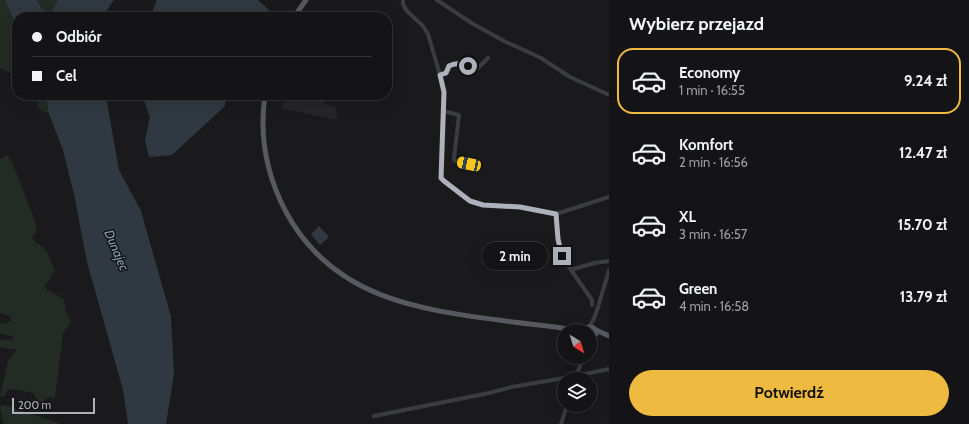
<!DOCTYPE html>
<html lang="pl">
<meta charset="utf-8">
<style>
:root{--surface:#141416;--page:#212123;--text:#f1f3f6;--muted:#9d9ea1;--line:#333335;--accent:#efba40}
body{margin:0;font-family:Cabin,sans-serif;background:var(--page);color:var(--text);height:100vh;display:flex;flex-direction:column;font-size:15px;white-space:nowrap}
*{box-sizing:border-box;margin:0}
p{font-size:13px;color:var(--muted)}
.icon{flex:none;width:22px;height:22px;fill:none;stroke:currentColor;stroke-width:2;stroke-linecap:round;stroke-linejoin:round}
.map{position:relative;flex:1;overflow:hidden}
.details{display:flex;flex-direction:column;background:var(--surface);width:360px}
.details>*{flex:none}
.top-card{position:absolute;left:12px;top:12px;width:380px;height:88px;border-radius:16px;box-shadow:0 4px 16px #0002,0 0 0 1px var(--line);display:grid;align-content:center;height:88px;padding:0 20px;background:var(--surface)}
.needle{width:26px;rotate:142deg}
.fabs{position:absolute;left:557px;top:324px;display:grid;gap:8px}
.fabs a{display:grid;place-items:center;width:40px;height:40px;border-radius:50%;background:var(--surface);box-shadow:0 4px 16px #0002,0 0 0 1px var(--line);font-size:20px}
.scale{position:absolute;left:12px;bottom:10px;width:83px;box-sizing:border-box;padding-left:4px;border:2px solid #adb1bc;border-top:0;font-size:11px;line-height:14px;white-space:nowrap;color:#adb1bc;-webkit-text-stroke:3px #151518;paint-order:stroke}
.end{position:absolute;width:18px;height:18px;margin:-9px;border:5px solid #adb1bc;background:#111;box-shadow:0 0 0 2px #111}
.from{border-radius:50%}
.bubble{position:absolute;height:28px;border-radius:14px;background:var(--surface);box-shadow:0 4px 16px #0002,0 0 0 1px var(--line);font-size:13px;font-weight:700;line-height:28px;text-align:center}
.car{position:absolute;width:12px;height:24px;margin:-12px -6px;border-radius:5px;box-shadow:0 0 3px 1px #0007;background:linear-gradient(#f5c518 24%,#345 0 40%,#f5c518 0 76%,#345 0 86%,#f5c518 0)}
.top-card b{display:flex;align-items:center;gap:14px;height:38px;font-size:15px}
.top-card b+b{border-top:1px solid var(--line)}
.top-card i{width:10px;height:10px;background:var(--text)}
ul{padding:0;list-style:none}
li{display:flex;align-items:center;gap:12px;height:66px;margin:0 8px 6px;padding:0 12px;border:2px solid transparent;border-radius:16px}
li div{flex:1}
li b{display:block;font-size:15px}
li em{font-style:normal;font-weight:700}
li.current{border-color:var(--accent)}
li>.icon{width:36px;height:36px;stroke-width:1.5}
h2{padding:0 20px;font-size:18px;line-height:48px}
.primary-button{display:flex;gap:8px;margin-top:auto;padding:8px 20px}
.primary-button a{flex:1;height:46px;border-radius:24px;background:var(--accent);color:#111;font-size:16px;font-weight:700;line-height:46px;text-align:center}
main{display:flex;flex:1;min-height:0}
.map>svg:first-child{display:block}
.built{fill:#26262a}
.green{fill:#222b24}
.water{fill:#303941}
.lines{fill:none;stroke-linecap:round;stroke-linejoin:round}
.minor{stroke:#3b3c42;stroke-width:4}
.major{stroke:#575961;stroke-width:5}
.route{stroke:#adb1bc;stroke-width:5}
.labels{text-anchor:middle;stroke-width:3;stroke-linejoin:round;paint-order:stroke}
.water-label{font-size:13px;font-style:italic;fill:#859db6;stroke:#151518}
</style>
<main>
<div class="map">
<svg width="609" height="424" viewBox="0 0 609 424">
<rect width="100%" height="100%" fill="#1a1a1d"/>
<!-- built -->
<polygon class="built" points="291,95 325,95 324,104 336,107 337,120 280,108"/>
<!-- green -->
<g class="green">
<polygon points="0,0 5,0 17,28 17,79 12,74 0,68"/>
<polygon points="37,0 58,0 51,13 42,9"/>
<polygon points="26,95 44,95 49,114 37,108 38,103 36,100"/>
<path d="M7,155l6,9 22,57 2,11 -5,5c5,9 5,5 11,10 6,6 9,17 11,24l-5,10 -5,4 3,5 17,9 2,12 5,11 -8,11 -8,65 -5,-1 -6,3v7l-5,-5 -6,-9 -17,-4 -8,1 -4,7 -4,-1 8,-35 9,-12h-6l-11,-2v-8l12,2 2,-4 -14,-4v-10l5,1 6,-3 -1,-5 -10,-3v-154z"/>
<polygon points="4,405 61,424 4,424 0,408 0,406"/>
</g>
<!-- water -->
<g class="water">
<polygon points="5,0 37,0 42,9 51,13 58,0 114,0 102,17 17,17 17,28"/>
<polygon points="157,0 258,0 272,13 271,17 150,17"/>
<polygon points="45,95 104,95 106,97 119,170 141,211 171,317 174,374 166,424 128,424 123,390 87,262 74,194 63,150 49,114"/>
<polygon points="142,95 226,95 225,106 172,155 149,157 145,140 150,117"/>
<polygon points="319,226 329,237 320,245 311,234"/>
</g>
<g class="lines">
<!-- minor -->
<g class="minor">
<polyline points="403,0 403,4 406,10 423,26 428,34 440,75 444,92 441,177 444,181 470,201 483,205 520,207 556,214 609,197"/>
<polyline points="437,0 473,24 506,42 526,51 541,58 570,77 609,95"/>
<path d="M440,75l6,-2 3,-7c9,-5 19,0 28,3l11,-11"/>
<polyline points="443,111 459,115 454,158 455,161 469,164"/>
<polyline points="556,214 558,239 562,256 571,270"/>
<polyline points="592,305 592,300 571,270 594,263 609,261"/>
<polyline points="590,326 595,316 598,307 609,270"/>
<polyline points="576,377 583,357"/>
<polyline points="374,416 489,393 512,387 576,376 609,369"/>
<polyline points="561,424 567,405"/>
</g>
<!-- major -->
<g class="major">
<polyline points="294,17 306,0"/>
<path d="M265,95c-6,41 2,81 21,117 48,89 137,98 227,110 14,2 28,3 42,5 7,1 14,2 21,4"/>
<polyline points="596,330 609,336"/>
<polyline points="584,331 588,327 592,327 595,329 596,334 593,337 590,338"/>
</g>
</g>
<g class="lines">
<!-- route -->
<path class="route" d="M468,66c-7,-2 -12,-4 -19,0l-3,7 -6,2 4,17 -3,86 3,3 26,20 13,4 37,2 36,7 2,25 4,17"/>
</g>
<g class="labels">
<!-- water labels -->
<g class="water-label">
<text transform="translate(117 250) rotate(67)" y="5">Dunajec</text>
</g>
</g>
</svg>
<div class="fabs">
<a><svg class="needle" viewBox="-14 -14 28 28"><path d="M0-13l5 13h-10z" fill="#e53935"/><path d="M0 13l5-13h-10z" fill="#9d9ea1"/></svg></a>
<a><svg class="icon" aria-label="layers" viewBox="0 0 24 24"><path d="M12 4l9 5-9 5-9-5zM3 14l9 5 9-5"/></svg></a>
</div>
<div class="scale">200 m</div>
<i class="end from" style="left:468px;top:66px"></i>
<i class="end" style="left:562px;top:256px"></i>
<div class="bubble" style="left:482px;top:242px;width:66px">2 min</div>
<i class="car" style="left:469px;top:164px;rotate:282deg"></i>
<div class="top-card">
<b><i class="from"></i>Odbiór</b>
<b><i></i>Cel</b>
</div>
</div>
<section class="details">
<h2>Wybierz przejazd</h2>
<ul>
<li class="current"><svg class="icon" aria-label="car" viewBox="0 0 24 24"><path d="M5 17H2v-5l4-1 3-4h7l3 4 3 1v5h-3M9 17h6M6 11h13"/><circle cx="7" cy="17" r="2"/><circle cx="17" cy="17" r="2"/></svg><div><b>Economy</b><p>1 min · 16:55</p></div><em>9.24 zł</em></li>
<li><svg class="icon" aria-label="car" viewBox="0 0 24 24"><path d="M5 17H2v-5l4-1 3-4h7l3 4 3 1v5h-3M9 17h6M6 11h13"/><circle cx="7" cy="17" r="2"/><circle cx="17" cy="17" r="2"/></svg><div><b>Komfort</b><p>2 min · 16:56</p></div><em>12.47 zł</em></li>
<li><svg class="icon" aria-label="car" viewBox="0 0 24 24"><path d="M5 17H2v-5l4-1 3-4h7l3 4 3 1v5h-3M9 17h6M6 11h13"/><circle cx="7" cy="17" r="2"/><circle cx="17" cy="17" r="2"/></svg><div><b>XL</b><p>3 min · 16:57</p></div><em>15.70 zł</em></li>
<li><svg class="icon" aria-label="car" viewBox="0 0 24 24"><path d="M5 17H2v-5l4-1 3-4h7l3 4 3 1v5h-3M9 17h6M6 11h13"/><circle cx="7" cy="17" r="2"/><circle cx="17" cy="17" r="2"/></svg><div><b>Green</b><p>4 min · 16:58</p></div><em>13.79 zł</em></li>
</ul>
<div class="primary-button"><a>Potwierdź</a></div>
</section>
</main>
